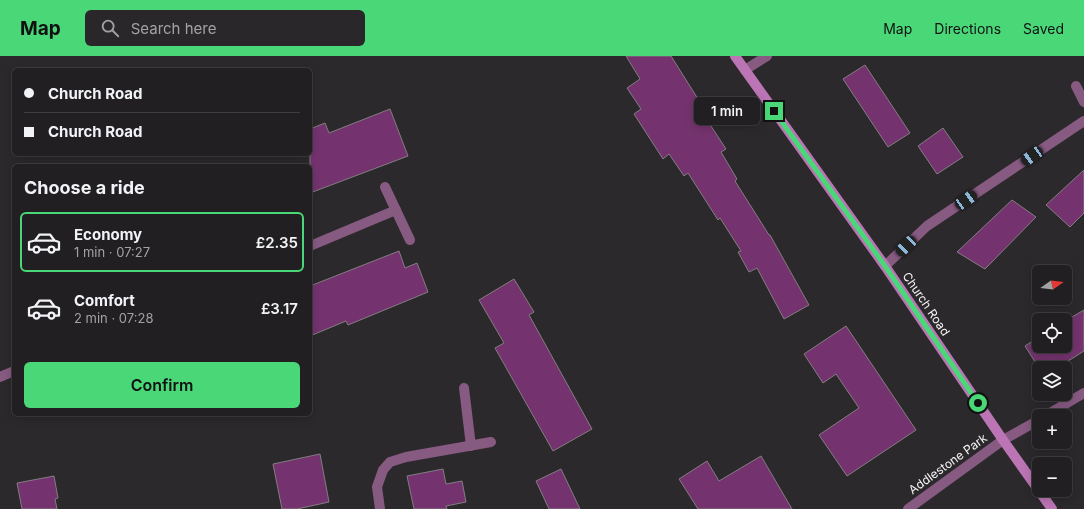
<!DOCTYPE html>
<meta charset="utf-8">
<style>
:root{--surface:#211f21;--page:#29272a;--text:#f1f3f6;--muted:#a2a2a5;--line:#3e3d3f;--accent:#49d778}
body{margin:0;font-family:Inter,sans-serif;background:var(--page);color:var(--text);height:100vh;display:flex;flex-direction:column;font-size:15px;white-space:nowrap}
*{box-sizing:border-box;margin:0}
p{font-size:13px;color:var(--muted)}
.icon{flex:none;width:22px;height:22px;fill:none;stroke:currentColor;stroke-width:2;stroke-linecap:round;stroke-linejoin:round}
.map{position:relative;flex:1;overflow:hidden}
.details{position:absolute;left:12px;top:108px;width:300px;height:252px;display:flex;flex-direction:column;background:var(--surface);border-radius:6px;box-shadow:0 2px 10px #0003,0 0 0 1px var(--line)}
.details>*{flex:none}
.top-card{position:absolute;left:12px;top:12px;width:300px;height:88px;border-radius:6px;box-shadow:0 2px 10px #0003,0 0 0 1px var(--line);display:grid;align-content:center;height:88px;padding:0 12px;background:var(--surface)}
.needle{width:26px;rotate:76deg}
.controls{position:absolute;left:1032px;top:209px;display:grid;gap:8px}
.controls a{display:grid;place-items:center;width:40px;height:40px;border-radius:6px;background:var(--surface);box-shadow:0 2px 10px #0003,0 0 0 1px var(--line);font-size:20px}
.end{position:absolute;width:18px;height:18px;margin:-9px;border:5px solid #49d778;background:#111;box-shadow:0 0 0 2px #111}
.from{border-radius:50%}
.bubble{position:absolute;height:28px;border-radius:6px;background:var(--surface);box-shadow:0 2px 10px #0003,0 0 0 1px var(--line);font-size:13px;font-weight:600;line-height:28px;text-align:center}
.car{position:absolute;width:12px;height:24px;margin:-12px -6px;border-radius:5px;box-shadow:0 0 3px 1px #0007;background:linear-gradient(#222 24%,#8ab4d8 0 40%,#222 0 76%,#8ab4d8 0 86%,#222 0)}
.top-card b{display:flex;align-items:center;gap:14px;height:38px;font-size:15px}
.top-card b+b{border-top:1px solid var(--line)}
.top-card i{width:10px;height:10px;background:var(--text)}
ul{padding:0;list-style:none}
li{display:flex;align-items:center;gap:12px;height:60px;margin:0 8px 6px;padding:0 4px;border:2px solid transparent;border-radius:6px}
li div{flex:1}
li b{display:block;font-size:15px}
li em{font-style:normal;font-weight:600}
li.on{border-color:var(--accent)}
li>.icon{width:36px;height:36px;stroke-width:1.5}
h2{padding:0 12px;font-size:18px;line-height:48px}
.button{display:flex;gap:8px;margin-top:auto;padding:8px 12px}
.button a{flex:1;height:46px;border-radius:6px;background:var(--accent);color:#111;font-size:16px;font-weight:600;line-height:46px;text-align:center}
header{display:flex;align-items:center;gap:24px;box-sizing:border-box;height:56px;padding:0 20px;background:var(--accent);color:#111}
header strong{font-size:19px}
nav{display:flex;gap:22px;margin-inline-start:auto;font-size:14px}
.search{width:280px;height:36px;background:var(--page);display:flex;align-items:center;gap:10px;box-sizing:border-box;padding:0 14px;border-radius:6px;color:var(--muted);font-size:15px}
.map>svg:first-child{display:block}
.building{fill:#74336e;stroke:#827e81}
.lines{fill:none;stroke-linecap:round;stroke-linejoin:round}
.minor{stroke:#875a82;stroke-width:10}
.secondary{stroke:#bb74b4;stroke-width:10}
.route{stroke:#49d778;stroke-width:5}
.labels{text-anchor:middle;stroke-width:4;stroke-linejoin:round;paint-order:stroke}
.street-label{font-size:12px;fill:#f6f3f5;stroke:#2c292c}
</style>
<header>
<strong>Map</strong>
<div class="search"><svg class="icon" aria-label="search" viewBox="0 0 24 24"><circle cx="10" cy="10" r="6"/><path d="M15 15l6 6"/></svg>Search here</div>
<nav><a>Map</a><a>Directions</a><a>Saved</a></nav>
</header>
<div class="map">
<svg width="1084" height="453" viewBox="0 0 1084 453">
<rect width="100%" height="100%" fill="#2c292c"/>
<!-- building -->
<g class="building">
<polygon points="626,0 671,0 698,43 701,41 715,63 709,67 726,93 721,96 737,123 735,125 769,179 770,179 809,249 784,263 757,212 749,216 738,196 741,195 720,162 718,164 688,117 684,120 669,98 663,103 634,58 641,53 627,32 640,23"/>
<polygon points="865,9 910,77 888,91 843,23"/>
<polygon points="390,53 408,100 310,137 310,73 325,67 329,77"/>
<polygon points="943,72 963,101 937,118 918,90"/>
<polygon points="1084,114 1084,157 1070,171 1046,149"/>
<polygon points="1012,144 1036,161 985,213 957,196"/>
<polygon points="399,195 405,212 417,207 428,236 348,269 346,265 310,280 310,230"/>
<polygon points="514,223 534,256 529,259 592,373 553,395 495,292 504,287 479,244"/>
<polygon points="1084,254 1084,295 1057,312 1039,312 1025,290 1039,281 1039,290 1065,290 1065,265"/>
<polygon points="846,270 916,374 847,420 819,379 859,352 836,318 823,327 804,298"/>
<polygon points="320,398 329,446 297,453 282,453 273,408"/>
<polygon points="761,400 792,453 698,453 679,423 707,405 719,425"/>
<polygon points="443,413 446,428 462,425 466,446 446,450 447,453 414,453 407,420"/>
<polygon points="561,413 580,453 549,453 536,425"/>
<polygon points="54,420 58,442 55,443 57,453 22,453 17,427"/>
</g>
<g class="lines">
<!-- minor -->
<g class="minor">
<polyline points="745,14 767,0"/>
<polyline points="1076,30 1084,46"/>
<polyline points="385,131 410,184"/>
<polyline points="310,190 396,154"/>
<polyline points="885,210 927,170 1084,65"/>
<polyline points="0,321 14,315"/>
<polyline points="464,332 471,390"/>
<polyline points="1045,360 1084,337"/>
<polyline points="380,453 377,431 383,414 390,406 406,401 491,386"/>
<polyline points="908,453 1003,384 1039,364"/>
</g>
<!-- secondary -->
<polyline class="secondary" points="735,0 885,210 1003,384 1052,453"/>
</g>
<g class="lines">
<!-- route -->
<polyline class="route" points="774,55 885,210 978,347"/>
</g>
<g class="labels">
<!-- street labels -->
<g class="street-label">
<text transform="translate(926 248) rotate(56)" y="4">Church Road</text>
<text transform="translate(948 408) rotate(-36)" y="4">Addlestone Park</text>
</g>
</g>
</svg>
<div class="controls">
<a><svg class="needle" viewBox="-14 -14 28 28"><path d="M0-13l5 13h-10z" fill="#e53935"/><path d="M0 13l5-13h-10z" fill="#a2a2a5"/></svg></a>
<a><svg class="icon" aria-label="locate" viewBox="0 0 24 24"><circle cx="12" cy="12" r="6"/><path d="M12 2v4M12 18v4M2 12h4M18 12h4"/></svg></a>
<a><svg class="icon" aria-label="layers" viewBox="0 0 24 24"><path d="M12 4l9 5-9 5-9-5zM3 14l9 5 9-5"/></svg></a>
<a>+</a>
<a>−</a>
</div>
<i class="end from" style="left:978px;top:347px"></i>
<i class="end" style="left:774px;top:55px"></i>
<div class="bubble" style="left:694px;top:41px;width:66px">1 min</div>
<i class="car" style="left:1032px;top:100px;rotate:236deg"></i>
<i class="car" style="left:966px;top:144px;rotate:56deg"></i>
<i class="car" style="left:906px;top:190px;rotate:226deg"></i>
<div class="top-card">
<b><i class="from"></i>Church Road</b>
<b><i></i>Church Road</b>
</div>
<section class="details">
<h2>Choose a ride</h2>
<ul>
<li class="on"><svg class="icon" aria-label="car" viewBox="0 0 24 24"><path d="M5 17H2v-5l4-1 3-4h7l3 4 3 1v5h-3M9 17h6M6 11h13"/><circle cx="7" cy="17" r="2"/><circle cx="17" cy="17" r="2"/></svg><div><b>Economy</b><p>1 min · 07:27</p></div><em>£2.35</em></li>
<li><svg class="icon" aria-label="car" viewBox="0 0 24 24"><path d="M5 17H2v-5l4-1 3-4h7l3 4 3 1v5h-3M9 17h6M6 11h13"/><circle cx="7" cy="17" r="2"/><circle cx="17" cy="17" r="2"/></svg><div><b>Comfort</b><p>2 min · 07:28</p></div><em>£3.17</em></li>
</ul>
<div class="button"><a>Confirm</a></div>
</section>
</div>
